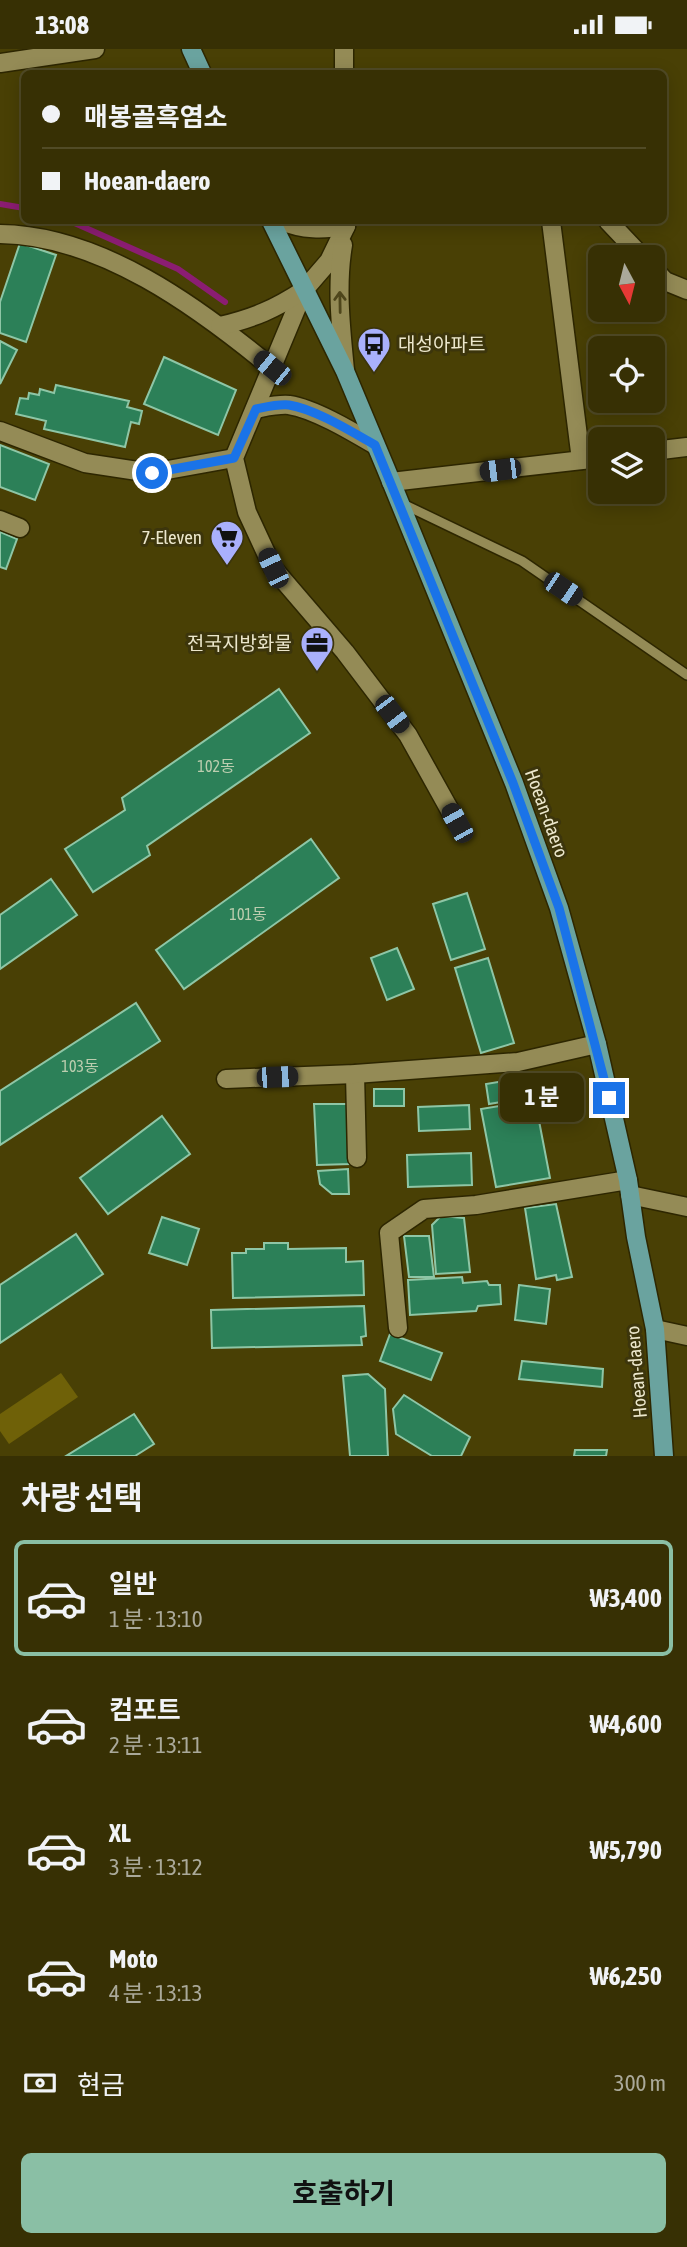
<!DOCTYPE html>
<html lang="ko">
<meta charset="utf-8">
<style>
:root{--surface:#373004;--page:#423c13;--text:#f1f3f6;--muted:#aaa99a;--line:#514b26;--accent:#8abfa5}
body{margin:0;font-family:"Asap Condensed","Noto Sans KR",sans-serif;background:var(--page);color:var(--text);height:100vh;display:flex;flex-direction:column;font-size:26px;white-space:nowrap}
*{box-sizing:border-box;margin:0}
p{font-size:23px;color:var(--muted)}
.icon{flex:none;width:38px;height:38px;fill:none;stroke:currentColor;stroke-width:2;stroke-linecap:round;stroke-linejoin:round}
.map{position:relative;height:1407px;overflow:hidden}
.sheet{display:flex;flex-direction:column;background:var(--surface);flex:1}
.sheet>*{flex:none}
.guide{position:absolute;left:21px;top:21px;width:646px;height:154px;border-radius:10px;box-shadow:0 4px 18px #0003,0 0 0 2px var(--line);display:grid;align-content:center;height:154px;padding:0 21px;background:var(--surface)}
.needle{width:46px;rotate:173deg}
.controls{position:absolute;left:588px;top:196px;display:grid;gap:14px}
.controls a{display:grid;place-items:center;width:77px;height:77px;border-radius:10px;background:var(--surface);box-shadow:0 4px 18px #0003,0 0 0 2px var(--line);font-size:35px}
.end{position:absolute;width:32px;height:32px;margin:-16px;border:9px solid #1a73e8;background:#fff;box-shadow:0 0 0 4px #fff}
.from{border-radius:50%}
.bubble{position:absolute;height:49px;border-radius:10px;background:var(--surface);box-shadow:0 4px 18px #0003,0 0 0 2px var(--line);font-size:23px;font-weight:700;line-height:49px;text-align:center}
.car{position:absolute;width:21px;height:42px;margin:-21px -10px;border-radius:9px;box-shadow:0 0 5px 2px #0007;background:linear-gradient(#222 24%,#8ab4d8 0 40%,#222 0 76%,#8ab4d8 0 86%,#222 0)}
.guide b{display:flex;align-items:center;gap:24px;height:66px;font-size:26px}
.guide b+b{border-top:2px solid var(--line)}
.guide i{width:18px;height:18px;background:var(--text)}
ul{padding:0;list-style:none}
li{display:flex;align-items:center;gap:21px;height:116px;margin:0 14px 10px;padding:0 7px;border:4px solid transparent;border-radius:10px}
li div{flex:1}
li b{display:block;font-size:26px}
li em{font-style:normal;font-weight:700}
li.on{border-color:var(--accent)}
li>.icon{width:63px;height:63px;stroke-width:1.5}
h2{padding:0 21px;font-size:32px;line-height:84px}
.pay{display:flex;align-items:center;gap:18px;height:77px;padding:0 21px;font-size:26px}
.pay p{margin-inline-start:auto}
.primary-button{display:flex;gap:14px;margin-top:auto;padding:14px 21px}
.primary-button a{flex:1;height:80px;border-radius:10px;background:var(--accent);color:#111;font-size:28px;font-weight:700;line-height:80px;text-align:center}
.status{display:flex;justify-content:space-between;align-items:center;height:49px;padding:0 35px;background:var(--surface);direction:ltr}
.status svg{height:19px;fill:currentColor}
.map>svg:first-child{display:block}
.green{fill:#6f6108}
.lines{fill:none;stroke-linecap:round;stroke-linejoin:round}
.stream{stroke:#8b1d72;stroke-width:6}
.building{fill:#2c8058;stroke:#8ec6a6;stroke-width:2}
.service-casing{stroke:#2d2600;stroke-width:12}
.minor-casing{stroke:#2d2600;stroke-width:21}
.primary-casing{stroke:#2d2600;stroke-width:21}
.service{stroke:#948b56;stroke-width:9}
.minor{stroke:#948b56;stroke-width:18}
.primary{stroke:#6aa39f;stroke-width:18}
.oneway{stroke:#4e461b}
.route{stroke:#1a73e8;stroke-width:9}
.labels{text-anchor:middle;stroke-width:6;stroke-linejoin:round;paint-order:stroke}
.number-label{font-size:16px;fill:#bccdaf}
.poi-label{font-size:19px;fill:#ece7cc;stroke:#3c350c;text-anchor:end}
.street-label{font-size:19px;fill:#ece7cc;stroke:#3c350c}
</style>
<div class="status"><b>13:08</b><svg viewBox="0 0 49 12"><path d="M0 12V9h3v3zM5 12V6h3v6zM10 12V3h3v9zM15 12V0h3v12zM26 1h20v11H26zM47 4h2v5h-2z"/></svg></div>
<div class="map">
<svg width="687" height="1407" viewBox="0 0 687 1407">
<rect width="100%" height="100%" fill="#494005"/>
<!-- green -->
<polygon class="green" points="61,1324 78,1348 9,1395 0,1382 0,1365"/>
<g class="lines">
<!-- stream -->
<g class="stream">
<polyline points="0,155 24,159"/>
<polyline points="70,172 178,220 225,253"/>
</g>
</g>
<!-- building -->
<g class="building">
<polygon points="20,194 56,206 26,293 0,284 0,253"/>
<polygon points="0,292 17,301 0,335"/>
<polygon points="164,308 236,341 218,386 144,355"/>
<polygon points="56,336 129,352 127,358 142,362 139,375 131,373 125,398 44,380 46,372 16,365 20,349 28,350 29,344 39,346 40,340 54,344"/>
<polygon points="0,396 49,415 35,451 0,438"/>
<polygon points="0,483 17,490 6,520 0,518"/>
<polygon points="279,640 310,684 147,797 150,806 93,843 65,800 125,761 122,749"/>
<polygon points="311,790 339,829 184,940 156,901"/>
<polygon points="51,830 77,866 0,920 0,866"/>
<polygon points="467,844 485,900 451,911 433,855"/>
<polygon points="397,899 414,940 387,951 371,909"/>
<polygon points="488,909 514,994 481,1004 455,919"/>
<polygon points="136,954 160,992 0,1096 0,1042"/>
<polygon points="528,1028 531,1048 489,1055 486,1035"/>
<rect x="374" y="1040" width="30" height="17"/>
<polygon points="535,1051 550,1129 496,1138 481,1060"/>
<polygon points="314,1055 347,1055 351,1115 317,1116"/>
<polygon points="469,1056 470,1080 419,1082 418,1058"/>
<polygon points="162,1067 190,1105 108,1165 80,1129"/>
<polygon points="471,1104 472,1136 408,1138 407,1106"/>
<polygon points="348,1120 349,1145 332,1145 320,1135 318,1122"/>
<polygon points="556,1155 572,1228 557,1231 556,1226 536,1230 525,1159"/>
<polygon points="441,1167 464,1169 470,1223 436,1225 432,1176"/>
<polygon points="162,1168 199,1180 187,1216 149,1204"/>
<polygon points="76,1185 103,1225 0,1294 0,1236"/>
<polygon points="404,1187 429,1187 434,1228 409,1228"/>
<polygon points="264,1194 288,1194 288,1200 346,1199 346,1213 363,1212 364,1246 233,1249 232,1204 246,1204 246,1200 264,1200"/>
<polygon points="462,1228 463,1234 487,1232 489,1236 500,1236 501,1255 478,1257 476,1262 410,1266 408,1231"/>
<polygon points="519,1236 550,1240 546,1275 515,1271"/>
<polygon points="364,1257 366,1287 361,1288 362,1296 212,1299 211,1261"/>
<polygon points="390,1285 442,1304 431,1331 380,1312"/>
<polygon points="522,1312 603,1320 602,1338 519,1330"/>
<polygon points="368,1325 385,1340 388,1407 350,1407 343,1327"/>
<polygon points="404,1346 470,1388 461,1407 432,1407 396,1385 393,1360"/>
<polygon points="134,1365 154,1395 135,1407 66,1407"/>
<polygon points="575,1401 607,1401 606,1407 574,1407"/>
</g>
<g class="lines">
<defs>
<polyline id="service" points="403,455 522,512 687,626"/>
<g id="minor">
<polyline points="0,14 95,0"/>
<polyline points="344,24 344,0"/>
<path d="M281,172c22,9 42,9 65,5"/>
<polyline points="551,172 581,411"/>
<polyline points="608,172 642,208"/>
<polyline points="346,177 329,212 304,241 234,409 247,463 273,519 345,603 408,686 457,774"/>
<path d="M0,185c100,1 198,73 272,134"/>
<path d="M343,196c-7,41 -2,84 2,125"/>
<polyline points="653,219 665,232 687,241"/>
<path d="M220,277c34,-8 55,-17 84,-36"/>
<path d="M255,360c11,-2 23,-5 34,-4 26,4 64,27 86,40"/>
<polyline points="0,382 85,414 151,424 234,409"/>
<polyline points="653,402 687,398"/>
<polyline points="391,433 600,409"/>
<polyline points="0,471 20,479"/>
<polyline points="355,1025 357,1109"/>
<polyline points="226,1030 355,1025 518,1013 597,995"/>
<polyline points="630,1146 687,1158"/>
<polyline points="398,1279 389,1184 424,1160 476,1156 628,1131"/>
<polyline points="655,1280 687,1287"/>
</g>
<g id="primary">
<polyline points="191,0 202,24"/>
<polyline points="271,172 345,322 386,420 514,734 559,859 597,995 628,1131 636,1188 655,1280 664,1407"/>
</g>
</defs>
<!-- service casing -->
<use href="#service" class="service-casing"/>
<!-- minor casing -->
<use href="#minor" class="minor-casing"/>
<!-- primary casing -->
<use href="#primary" class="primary-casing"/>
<!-- service -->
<use href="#service" class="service"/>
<!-- minor -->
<use href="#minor" class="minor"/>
<!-- primary -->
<use href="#primary" class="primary"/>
</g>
<!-- one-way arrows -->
<defs><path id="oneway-shaft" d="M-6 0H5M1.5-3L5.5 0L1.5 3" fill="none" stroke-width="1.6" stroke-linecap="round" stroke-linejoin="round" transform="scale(1.75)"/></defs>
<use class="oneway" href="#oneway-shaft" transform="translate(340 253) rotate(-91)"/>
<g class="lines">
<!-- route -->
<path class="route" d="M152,424l82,-15 22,-49c10,-2 22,-5 33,-4 26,4 63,27 86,40l138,338 46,125 50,190"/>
</g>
<!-- icons -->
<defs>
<symbol id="bus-pin" viewBox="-11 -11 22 30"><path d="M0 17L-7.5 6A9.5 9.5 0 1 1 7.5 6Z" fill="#a9b0fc" stroke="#3c350c"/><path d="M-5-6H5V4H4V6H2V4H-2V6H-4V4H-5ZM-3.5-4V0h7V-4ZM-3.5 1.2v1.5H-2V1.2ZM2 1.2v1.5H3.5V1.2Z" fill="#111"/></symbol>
<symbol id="supermarket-pin" viewBox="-11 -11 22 30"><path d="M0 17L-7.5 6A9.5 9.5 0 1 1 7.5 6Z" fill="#a9b0fc" stroke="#3c350c"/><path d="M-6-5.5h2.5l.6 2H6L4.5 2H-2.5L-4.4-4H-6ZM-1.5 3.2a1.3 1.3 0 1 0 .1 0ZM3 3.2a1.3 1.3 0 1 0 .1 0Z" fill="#111"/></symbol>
<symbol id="office-pin" viewBox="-11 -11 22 30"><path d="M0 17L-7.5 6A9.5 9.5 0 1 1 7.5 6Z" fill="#a9b0fc" stroke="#3c350c"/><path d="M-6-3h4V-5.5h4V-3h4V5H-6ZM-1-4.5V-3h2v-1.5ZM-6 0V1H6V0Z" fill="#111"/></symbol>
</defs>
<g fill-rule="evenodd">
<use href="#bus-pin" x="355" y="276" width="38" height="52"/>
<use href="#supermarket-pin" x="208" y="469" width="38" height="52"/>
<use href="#office-pin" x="298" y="575" width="38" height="52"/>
</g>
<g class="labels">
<!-- number labels -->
<g class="number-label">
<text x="216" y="723">102동</text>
<text x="248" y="871">101동</text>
<text x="80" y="1023">103동</text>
</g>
<!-- poi labels -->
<g class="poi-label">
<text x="398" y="302" text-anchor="start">대성아파트</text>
<text x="202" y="495">7-Eleven</text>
<text x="292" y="601">전국지방화물</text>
</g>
<!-- street labels -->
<g class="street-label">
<text transform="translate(547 764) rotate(70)" y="7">Hoean-daero</text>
<text transform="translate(636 1323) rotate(-95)" y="7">Hoean-daero</text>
</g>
</g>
</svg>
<div class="controls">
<a><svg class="needle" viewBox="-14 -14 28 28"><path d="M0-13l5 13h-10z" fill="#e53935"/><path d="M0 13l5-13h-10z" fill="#aaa99a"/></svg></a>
<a><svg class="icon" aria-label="locate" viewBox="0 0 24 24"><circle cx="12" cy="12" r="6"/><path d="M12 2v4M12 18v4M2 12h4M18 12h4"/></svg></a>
<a><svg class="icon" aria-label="layers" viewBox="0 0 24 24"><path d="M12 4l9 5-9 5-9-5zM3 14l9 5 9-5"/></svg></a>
</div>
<i class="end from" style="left:152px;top:424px"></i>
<i class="end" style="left:609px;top:1049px"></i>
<div class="bubble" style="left:500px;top:1024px;width:84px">1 분</div>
<i class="car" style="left:272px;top:319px;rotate:309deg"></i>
<i class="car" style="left:500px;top:421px;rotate:263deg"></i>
<i class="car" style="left:273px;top:519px;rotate:335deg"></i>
<i class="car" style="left:563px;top:540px;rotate:124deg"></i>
<i class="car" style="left:392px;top:665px;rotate:143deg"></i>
<i class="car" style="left:457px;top:774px;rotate:331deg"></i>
<i class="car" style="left:277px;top:1028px;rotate:88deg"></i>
<div class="guide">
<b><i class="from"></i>매봉골흑염소</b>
<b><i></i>Hoean-daero</b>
</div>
</div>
<section class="sheet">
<h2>차량 선택</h2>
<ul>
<li class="on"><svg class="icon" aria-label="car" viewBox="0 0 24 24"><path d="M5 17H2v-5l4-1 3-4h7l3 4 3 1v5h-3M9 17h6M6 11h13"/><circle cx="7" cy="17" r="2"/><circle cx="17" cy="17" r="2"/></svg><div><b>일반</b><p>1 분 · 13:10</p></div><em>₩3,400</em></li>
<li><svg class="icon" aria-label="car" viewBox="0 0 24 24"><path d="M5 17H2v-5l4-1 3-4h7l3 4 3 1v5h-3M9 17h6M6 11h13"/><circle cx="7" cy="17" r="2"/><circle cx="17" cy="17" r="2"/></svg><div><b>컴포트</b><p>2 분 · 13:11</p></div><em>₩4,600</em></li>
<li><svg class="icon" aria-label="car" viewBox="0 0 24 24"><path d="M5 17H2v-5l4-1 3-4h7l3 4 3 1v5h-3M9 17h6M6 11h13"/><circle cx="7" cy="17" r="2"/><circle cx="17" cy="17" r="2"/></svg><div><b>XL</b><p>3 분 · 13:12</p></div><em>₩5,790</em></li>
<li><svg class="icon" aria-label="car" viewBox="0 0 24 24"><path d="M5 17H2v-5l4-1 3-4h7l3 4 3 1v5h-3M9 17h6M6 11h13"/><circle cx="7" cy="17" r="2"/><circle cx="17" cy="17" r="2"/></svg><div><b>Moto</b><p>4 분 · 13:13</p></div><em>₩6,250</em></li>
</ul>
<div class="pay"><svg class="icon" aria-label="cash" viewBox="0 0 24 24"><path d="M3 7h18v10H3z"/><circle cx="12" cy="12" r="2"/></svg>현금<p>300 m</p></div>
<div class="primary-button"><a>호출하기</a></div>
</section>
